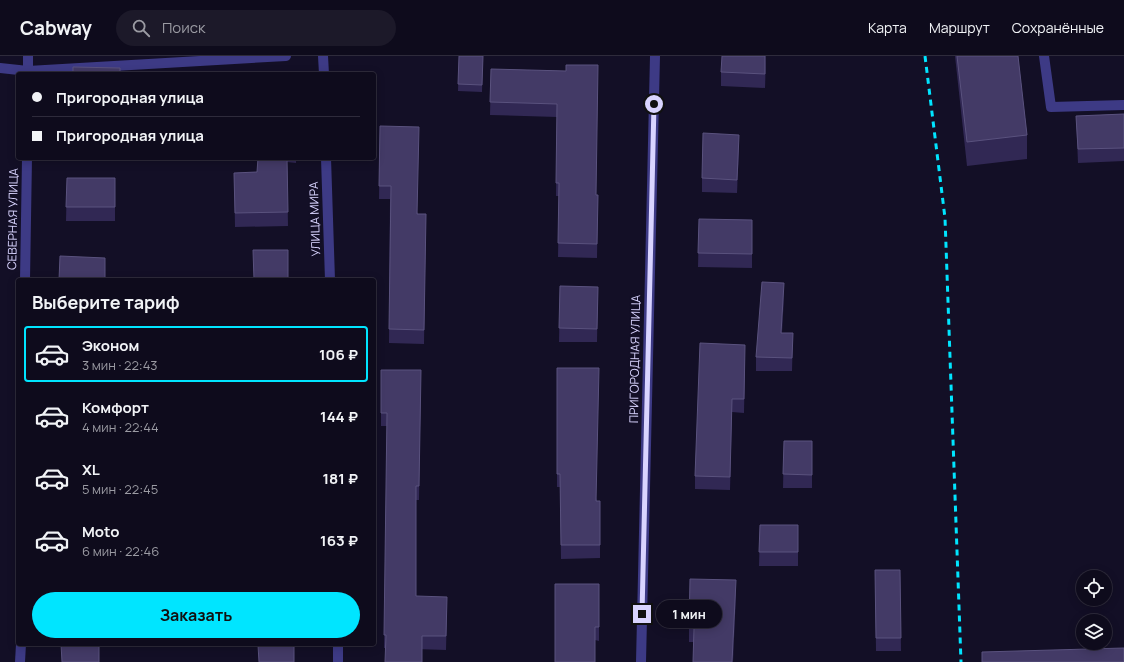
<!DOCTYPE html>
<html lang="ru">
<meta charset="utf-8">
<style>
:root{--surface:#0e0b1c;--page:#1c1929;--text:#f1f3f6;--muted:#9b9ba3;--line:#2e2b3b;--accent:#00e5ff}
body{margin:0;font-family:Manrope,sans-serif;background:var(--page);color:var(--text);height:100vh;display:flex;flex-direction:column;font-size:15px;white-space:nowrap}
*{box-sizing:border-box;margin:0}
p{font-size:13px;color:var(--muted)}
.icon{flex:none;width:22px;height:22px;fill:none;stroke:currentColor;stroke-width:2;stroke-linecap:round;stroke-linejoin:round}
.map{position:relative;flex:1;overflow:hidden}
.sheet{position:absolute;left:16px;top:222px;width:360px;height:368px;display:flex;flex-direction:column;background:var(--surface);border-radius:4px;box-shadow:0 2px 10px #0003,0 0 0 1px var(--line)}
.sheet>*{flex:none}
.guide{position:absolute;left:16px;top:16px;width:360px;height:88px;border-radius:4px;box-shadow:0 2px 10px #0003,0 0 0 1px var(--line);display:grid;align-content:center;height:88px;padding:0 16px;background:var(--surface)}
.tools{position:absolute;left:1076px;top:514px;display:grid;gap:8px}
.tools a{display:grid;place-items:center;width:36px;height:36px;border-radius:50%;background:var(--surface);box-shadow:0 2px 10px #0003,0 0 0 1px var(--line);font-size:20px}
.end{position:absolute;width:18px;height:18px;margin:-9px;border:5px solid #d9d4ff;background:#111;box-shadow:0 0 0 2px #111}
.from{border-radius:50%}
.bubble{position:absolute;height:28px;border-radius:14px;background:var(--surface);box-shadow:0 2px 10px #0003,0 0 0 1px var(--line);font-size:13px;font-weight:700;line-height:28px;text-align:center}
.guide b{display:flex;align-items:center;gap:14px;height:38px;font-size:15px}
.guide b+b{border-top:1px solid var(--line)}
.guide i{width:10px;height:10px;background:var(--text)}
ul{padding:0;list-style:none}
li{display:flex;align-items:center;gap:12px;height:56px;margin:0 8px 6px;padding:0 8px;border:2px solid transparent;border-radius:4px}
li div{flex:1}
li b{display:block;font-size:15px}
li em{font-style:normal;font-weight:700}
li.selected{border-color:var(--accent)}
li>.icon{width:36px;height:36px;stroke-width:1.5}
h2{padding:0 16px;font-size:18px;line-height:48px}
.button{display:flex;gap:8px;margin-top:auto;padding:8px 16px}
.button a{flex:1;height:46px;border-radius:24px;background:var(--accent);color:#111;font-size:16px;font-weight:700;line-height:46px;text-align:center}
header{display:flex;align-items:center;gap:24px;box-sizing:border-box;height:56px;padding:0 20px;background:var(--surface);border-bottom:1px solid var(--line)}
header strong{font-size:19px}
nav{display:flex;gap:22px;margin-inline-start:auto;font-size:14px}
.search{width:280px;height:36px;background:var(--page);display:flex;align-items:center;gap:10px;box-sizing:border-box;padding:0 14px;border-radius:22px;color:var(--muted);font-size:15px}
.map>svg:first-child{display:block}
.lines{fill:none;stroke-linecap:round;stroke-linejoin:round}
.minor{stroke:#3d3a85;stroke-width:10}
.rail{stroke:#00e5ff;stroke-width:3;stroke-dasharray:6 5;stroke-linecap:butt}
.wall{fill:#312854}
.shaded-wall{fill:#1d163a}
.building{fill:#433a66;stroke:#5a527e}
.route{stroke:#d9d4ff;stroke-width:5}
.labels{text-anchor:middle;stroke-width:3.5;stroke-linejoin:round;paint-order:stroke}
.street-label{font-size:12px;fill:#d9d4ff;stroke:#130f26}
</style>
<header>
<strong>Cabway</strong>
<div class="search"><svg class="icon" aria-label="search" viewBox="0 0 24 24"><circle cx="10" cy="10" r="6"/><path d="M15 15l6 6"/></svg>Поиск</div>
<nav><a>Карта</a><a>Маршрут</a><a>Сохранённые</a></nav>
</header>
<div class="map">
<svg width="1124" height="606" viewBox="0 0 1124 606">
<rect width="100%" height="100%" fill="#130f26"/>
<g class="lines">
<!-- minor -->
<g class="minor">
<polyline points="323,0 324,18"/>
<polyline points="1044,0 1051,51 1124,49"/>
<polyline points="0,12 28,15 286,0"/>
<polyline points="28,18 28,0"/>
<polyline points="326,102 330,224"/>
<polyline points="25,224 27,102"/>
<polyline points="338,588 338,606"/>
<polyline points="20,606 21,588"/>
<polyline points="641,606 655,0"/>
</g>
<!-- rail -->
<polyline class="rail" points="925,0 945,162 961,606"/>
</g>
<!-- wall -->
<g class="wall">
<polygon points="459,0 483,0 482,36 458,35"/>
<polygon points="766,0 765,32 721,30 721,16"/>
<polygon points="955,0 1018,0 1027,79 1027,103 967,110"/>
<polygon points="491,13 566,15 596,139 598,139 597,202 558,201 559,140 556,140 557,61 490,59"/>
<polygon points="1124,58 1124,105 1078,107 1076,60"/>
<polygon points="380,70 418,158 426,158 424,288 389,287 390,143 379,143"/>
<polygon points="739,92 737,137 702,136 702,122"/>
<polygon points="258,102 296,102 296,107 287,106 288,170 235,171 234,117 257,116"/>
<polygon points="67,122 115,122 115,165 66,165"/>
<polygon points="699,163 752,164 752,212 698,211"/>
<polygon points="560,230 598,231 597,286 559,286"/>
<polygon points="784,241 782,277 793,277 792,315 756,315 756,301"/>
<polygon points="745,302 744,357 732,356 730,434 695,433 695,420"/>
<polygon points="557,312 597,445 600,445 600,502 561,503 560,431 557,431"/>
<polygon points="381,314 421,314 419,444 416,444 416,540 447,555 446,594 384,592 387,370 381,370"/>
<polygon points="784,385 812,385 812,432 783,432"/>
<polygon points="760,469 798,469 798,510 759,510"/>
<polygon points="875,514 900,514 901,595 876,595"/>
<polygon points="555,528 599,528 599,585 595,584"/>
<polygon points="736,537 733,606 693,606 694,586 689,586 689,572"/>
</g>
<!-- shaded-wall -->
<g class="shaded-wall">
<polygon points="765,0 766,0 765,32"/>
<polygon points="739,79 739,92 737,137 737,124"/>
<polygon points="784,227 784,241 781,290 781,277"/>
<polygon points="745,289 745,302 744,357 744,343"/>
<polygon points="732,343 732,356 730,434 730,421"/>
<polygon points="736,524 736,537 733,606 732,606"/>
</g>
<!-- building -->
<g class="building">
<polygon points="459,0 483,0 482,29 458,28"/>
<polygon points="722,0 765,0 765,18 721,16"/>
<polygon points="957,0 1018,0 1027,79 967,86"/>
<polygon points="566,9 598,9 596,139 598,139 597,188 558,187 559,127 556,127 557,48 490,46 491,13 566,15"/>
<polygon points="73,11 120,12 120,18 73,18"/>
<polygon points="1124,58 1124,92 1078,93 1076,60"/>
<polygon points="380,70 419,71 417,158 426,158 424,274 389,273 391,130 379,130"/>
<polygon points="703,77 739,79 737,124 702,122"/>
<polygon points="258,102 287,102 288,156 235,157 234,117 257,116"/>
<polygon points="67,122 115,122 115,151 66,151"/>
<polygon points="699,163 752,164 752,198 698,197"/>
<polygon points="253,194 288,194 288,224 254,224"/>
<polygon points="60,200 105,202 105,224 59,224"/>
<polygon points="762,226 784,227 781,277 793,277 792,302 756,301"/>
<polygon points="560,230 598,231 597,273 559,272"/>
<polygon points="700,287 745,289 744,343 732,343 730,421 695,420"/>
<polygon points="557,312 599,312 596,445 600,445 600,489 561,489 560,418 557,418"/>
<polygon points="381,314 421,314 419,430 416,430 416,540 447,541 446,580 422,580 422,606 385,606 386,579 384,579 387,357 381,357"/>
<polygon points="784,385 812,385 812,419 783,418"/>
<polygon points="760,469 798,469 798,496 759,496"/>
<polygon points="875,514 900,514 901,582 876,582"/>
<polygon points="690,523 736,524 732,606 693,606 694,572 689,572"/>
<polygon points="555,528 599,528 599,571 595,571 595,606 555,606"/>
<polygon points="61,588 99,588 99,606 62,606"/>
<polygon points="294,588 294,606 259,606 258,589"/>
<polygon points="1124,592 1124,606 982,606 982,596"/>
</g>
<g class="lines">
<!-- route -->
<polyline class="route" points="642,558 654,48"/>
</g>
<g class="labels">
<!-- street labels -->
<g class="street-label">
<text transform="translate(13 163) rotate(-89)" y="4">СЕВЕРНАЯ УЛИЦА</text>
<text transform="translate(315 163) rotate(-92)" y="4">УЛИЦА МИРА</text>
<text transform="translate(635 303) rotate(-89)" y="4">ПРИГОРОДНАЯ УЛИЦА</text>
</g>
</g>
</svg>
<div class="tools">
<a><svg class="icon" aria-label="locate" viewBox="0 0 24 24"><circle cx="12" cy="12" r="6"/><path d="M12 2v4M12 18v4M2 12h4M18 12h4"/></svg></a>
<a><svg class="icon" aria-label="layers" viewBox="0 0 24 24"><path d="M12 4l9 5-9 5-9-5zM3 14l9 5 9-5"/></svg></a>
</div>
<i class="end from" style="left:654px;top:48px"></i>
<i class="end" style="left:642px;top:558px"></i>
<div class="bubble" style="left:656px;top:544px;width:66px">1 мин</div>
<div class="guide">
<b><i class="from"></i>Пригородная улица</b>
<b><i></i>Пригородная улица</b>
</div>
<section class="sheet">
<h2>Выберите тариф</h2>
<ul>
<li class="selected"><svg class="icon" aria-label="car" viewBox="0 0 24 24"><path d="M5 17H2v-5l4-1 3-4h7l3 4 3 1v5h-3M9 17h6M6 11h13"/><circle cx="7" cy="17" r="2"/><circle cx="17" cy="17" r="2"/></svg><div><b>Эконом</b><p>3 мин · 22:43</p></div><em>106 ₽</em></li>
<li><svg class="icon" aria-label="car" viewBox="0 0 24 24"><path d="M5 17H2v-5l4-1 3-4h7l3 4 3 1v5h-3M9 17h6M6 11h13"/><circle cx="7" cy="17" r="2"/><circle cx="17" cy="17" r="2"/></svg><div><b>Комфорт</b><p>4 мин · 22:44</p></div><em>144 ₽</em></li>
<li><svg class="icon" aria-label="car" viewBox="0 0 24 24"><path d="M5 17H2v-5l4-1 3-4h7l3 4 3 1v5h-3M9 17h6M6 11h13"/><circle cx="7" cy="17" r="2"/><circle cx="17" cy="17" r="2"/></svg><div><b>XL</b><p>5 мин · 22:45</p></div><em>181 ₽</em></li>
<li><svg class="icon" aria-label="car" viewBox="0 0 24 24"><path d="M5 17H2v-5l4-1 3-4h7l3 4 3 1v5h-3M9 17h6M6 11h13"/><circle cx="7" cy="17" r="2"/><circle cx="17" cy="17" r="2"/></svg><div><b>Moto</b><p>6 мин · 22:46</p></div><em>163 ₽</em></li>
</ul>
<div class="button"><a>Заказать</a></div>
</section>
</div>
